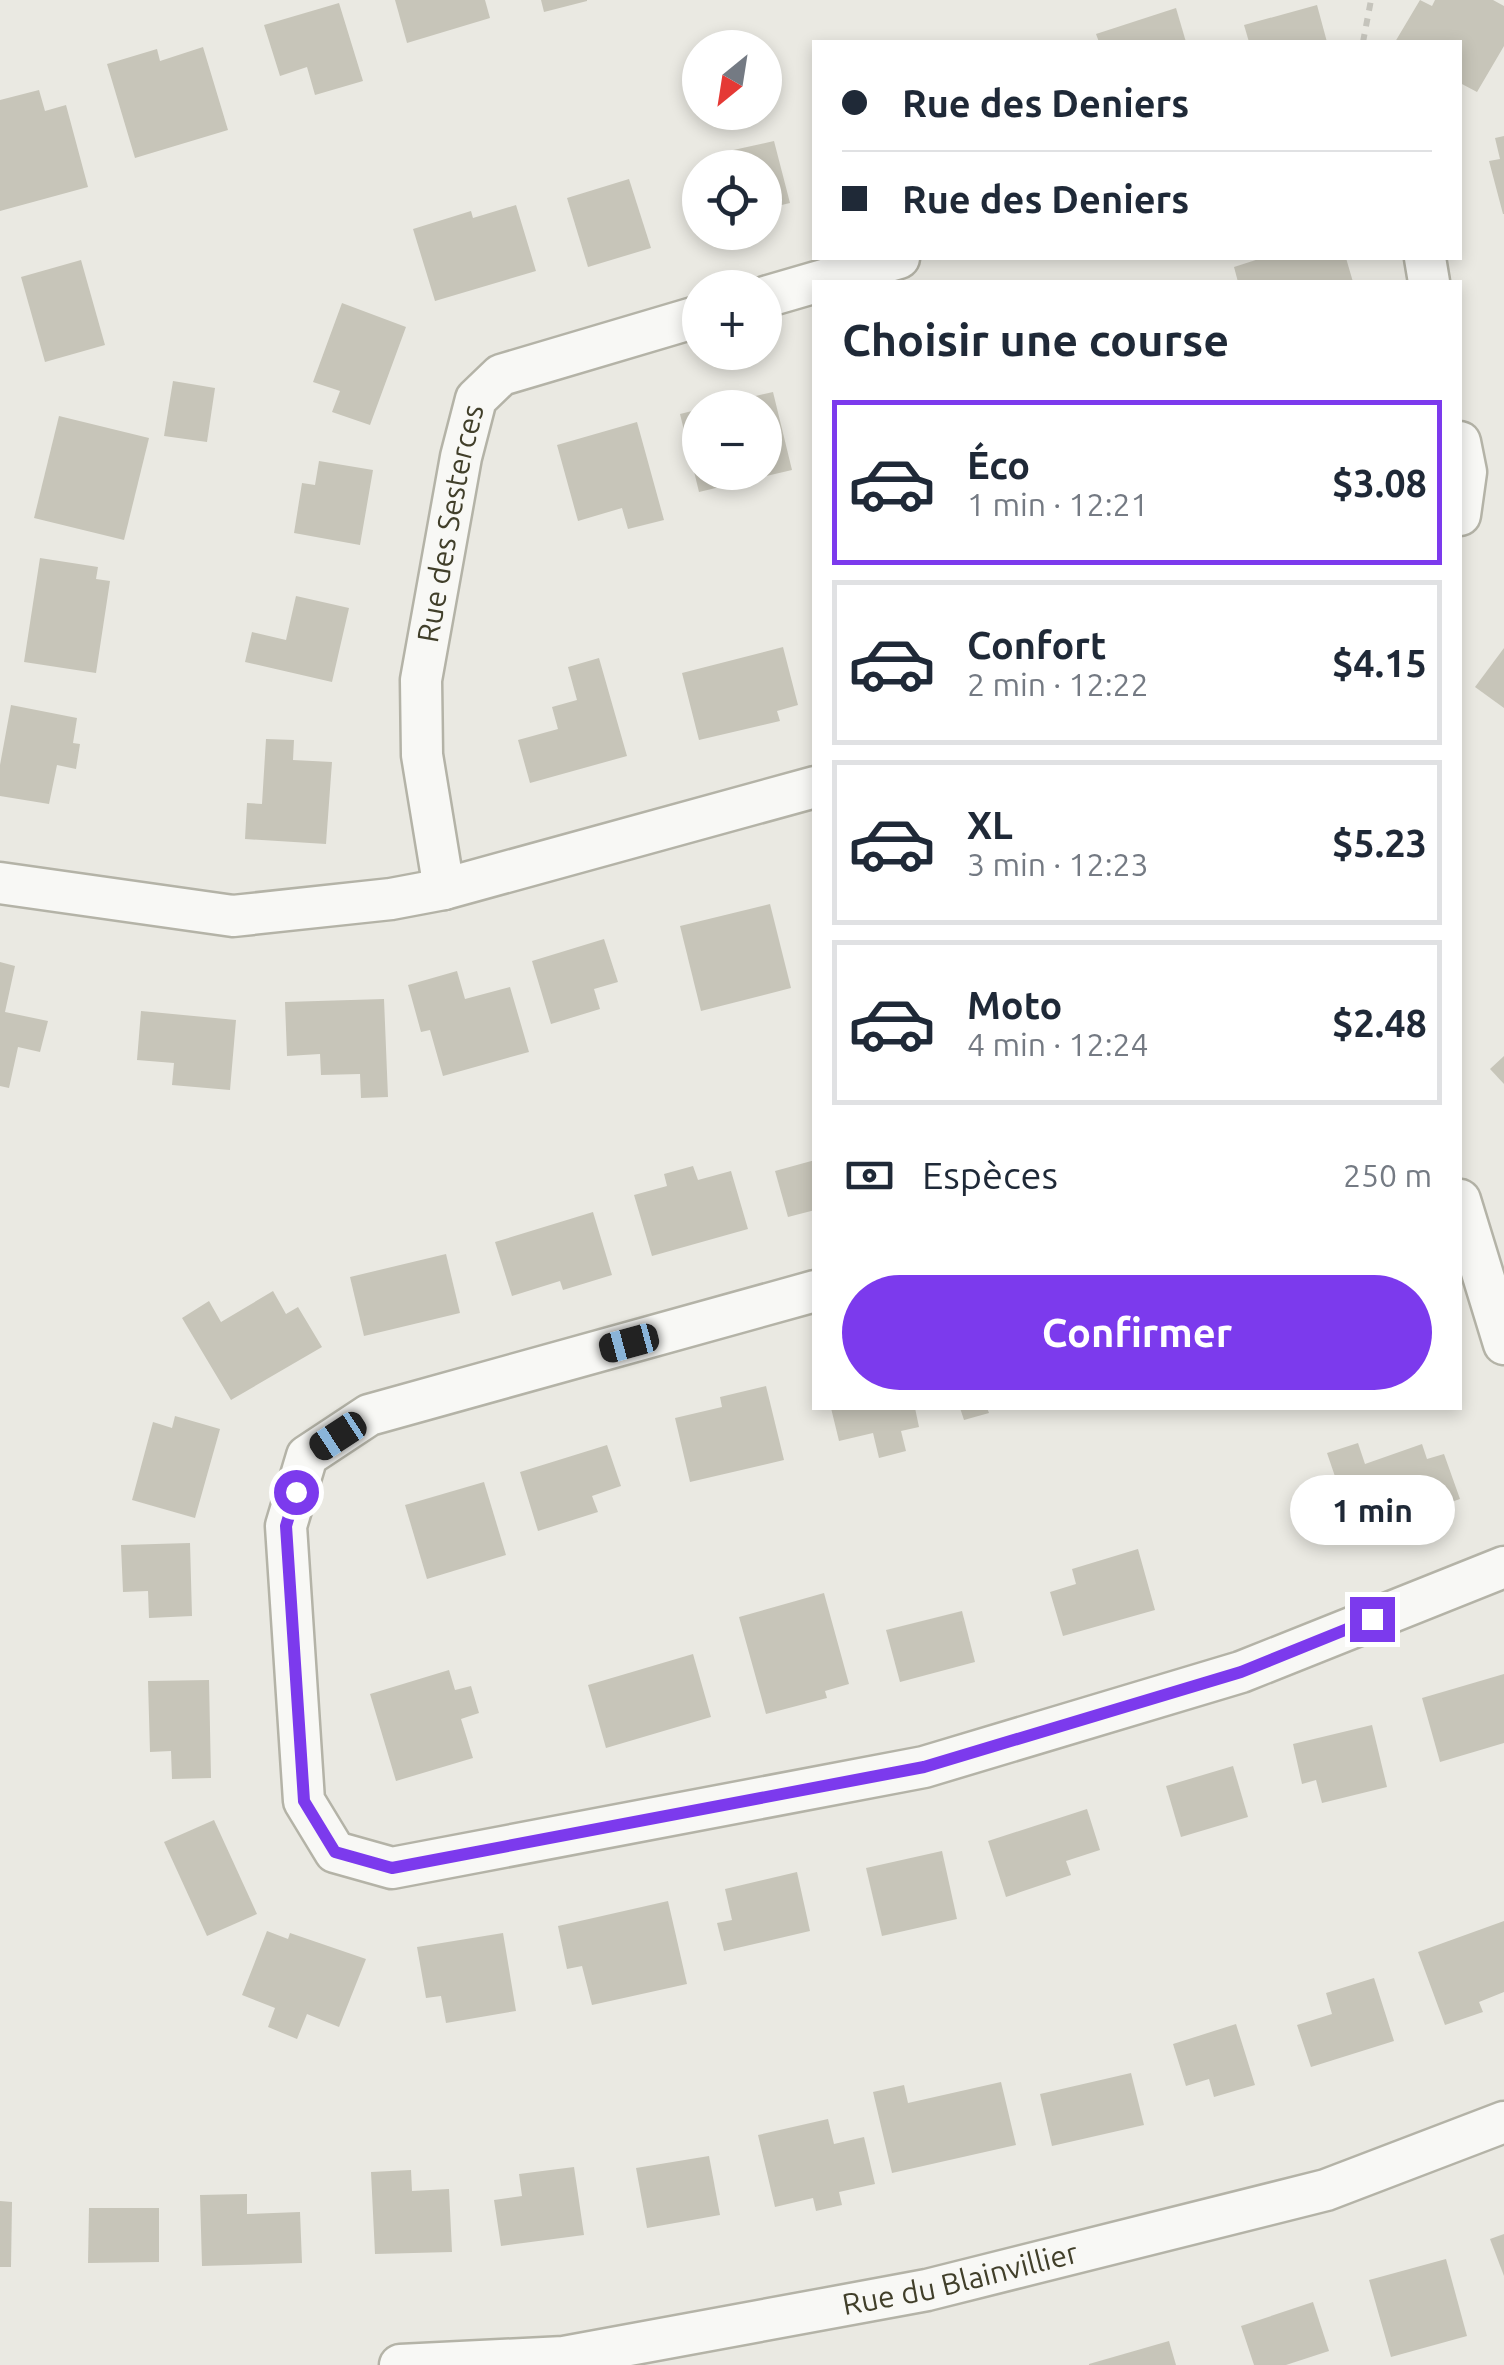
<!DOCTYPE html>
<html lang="fr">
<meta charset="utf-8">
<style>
:root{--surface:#fff;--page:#f6f6f7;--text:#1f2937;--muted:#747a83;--line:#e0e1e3;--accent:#7c3aed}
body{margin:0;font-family:Ubuntu,sans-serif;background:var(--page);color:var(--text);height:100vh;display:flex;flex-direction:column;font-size:38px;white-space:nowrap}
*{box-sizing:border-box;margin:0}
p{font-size:32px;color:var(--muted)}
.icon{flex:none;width:55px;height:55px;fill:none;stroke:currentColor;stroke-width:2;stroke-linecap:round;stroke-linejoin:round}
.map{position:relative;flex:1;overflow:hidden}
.panel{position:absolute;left:812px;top:280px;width:650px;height:1130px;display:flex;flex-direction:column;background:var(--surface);border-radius:0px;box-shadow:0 5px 15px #0003}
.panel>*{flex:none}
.hud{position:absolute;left:812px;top:40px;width:650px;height:220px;border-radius:0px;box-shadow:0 5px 15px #0003;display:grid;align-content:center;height:220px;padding:0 30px;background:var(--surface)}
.needle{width:65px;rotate:210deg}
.buttons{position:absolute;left:682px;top:30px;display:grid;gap:20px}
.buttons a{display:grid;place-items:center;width:100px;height:100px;border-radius:50%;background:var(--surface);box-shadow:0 5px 15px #0003;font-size:50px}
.end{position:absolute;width:45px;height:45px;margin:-22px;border:12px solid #7c3aed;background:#fff;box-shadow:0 0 0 5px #fff}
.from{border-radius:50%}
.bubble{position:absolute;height:70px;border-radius:35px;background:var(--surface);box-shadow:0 5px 15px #0003;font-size:32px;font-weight:700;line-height:70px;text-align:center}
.car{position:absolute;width:30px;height:60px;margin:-30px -15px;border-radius:12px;box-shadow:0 0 8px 2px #0007;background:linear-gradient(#222 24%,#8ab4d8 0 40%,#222 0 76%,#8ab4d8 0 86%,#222 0)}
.hud b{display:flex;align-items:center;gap:35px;height:95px;font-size:38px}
.hud b+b{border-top:2px solid var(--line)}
.hud i{width:25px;height:25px;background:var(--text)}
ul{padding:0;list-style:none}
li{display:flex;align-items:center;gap:30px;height:165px;margin:0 20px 15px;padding:0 10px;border:5px solid var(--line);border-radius:0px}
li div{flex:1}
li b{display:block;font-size:38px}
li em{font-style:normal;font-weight:700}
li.current{border-color:var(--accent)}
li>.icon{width:90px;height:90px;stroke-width:1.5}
h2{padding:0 30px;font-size:45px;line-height:120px}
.pay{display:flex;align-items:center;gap:25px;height:110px;padding:0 30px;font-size:38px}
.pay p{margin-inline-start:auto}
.primary-button{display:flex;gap:20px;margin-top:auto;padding:20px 30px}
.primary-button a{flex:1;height:115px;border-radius:60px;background:var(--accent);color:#fff;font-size:40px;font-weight:700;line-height:115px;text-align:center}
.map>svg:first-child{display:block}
.building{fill:#c7c5b9}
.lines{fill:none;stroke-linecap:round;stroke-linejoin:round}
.minor-casing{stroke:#b4b3a7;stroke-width:45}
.path{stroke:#c5c4bc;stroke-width:6;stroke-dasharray:8 8;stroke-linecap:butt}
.minor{stroke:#f8f8f5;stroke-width:40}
.route{stroke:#7c3aed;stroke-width:12}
.labels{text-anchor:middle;stroke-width:8;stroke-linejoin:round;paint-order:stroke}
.street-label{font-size:30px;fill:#413f2a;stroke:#f7f6f2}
</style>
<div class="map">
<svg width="1504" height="2365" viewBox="0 0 1504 2365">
<rect width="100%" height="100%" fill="#eae9e2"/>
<!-- building -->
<g class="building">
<polygon points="395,0 485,0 490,18 407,43"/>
<polygon points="541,0 587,0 587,1 544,12"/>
<polygon points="1420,0 1432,6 1435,0 1493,0 1504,6 1504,46 1477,92 1460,83 1460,42 1395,42"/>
<polygon points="339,3 363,81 315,95 307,67 280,76 264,25"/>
<polygon points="1317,5 1327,42 1249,42 1244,25"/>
<polygon points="1176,8 1186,42 1099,42 1096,34"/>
<polygon points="203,47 228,130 135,158 107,64 157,49 160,61"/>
<polygon points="39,90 45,111 66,105 88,187 0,211 0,100"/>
<polygon points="1504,136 1504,214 1503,214 1489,161 1500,159 1495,138"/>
<polygon points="774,141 790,203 765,209 765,168 734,168 729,151"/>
<polygon points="629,179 651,248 588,267 567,198"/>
<polygon points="516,205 536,271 435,301 413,229 471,211 473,218"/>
<polygon points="1262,258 1346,258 1353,282 1238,282 1234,267"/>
<polygon points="81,260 105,345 45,362 21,277"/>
<polygon points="342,303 406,327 370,425 332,412 340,391 313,382"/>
<polygon points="173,381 215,388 207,442 164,436"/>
<polygon points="773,392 792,470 699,492 680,414 700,409 700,472 765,472 765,408 713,406"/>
<polygon points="59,416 149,438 124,540 34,518"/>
<polygon points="637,422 664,520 628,529 622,508 578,521 557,445"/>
<polygon points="319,461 373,470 360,545 294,533 302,483 315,485"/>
<polygon points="40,558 98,567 96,579 110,581 96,673 24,662"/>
<polygon points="296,596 349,608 332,682 245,662 252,632 286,640"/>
<polygon points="783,647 798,705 777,711 780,721 699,740 682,673"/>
<polygon points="1504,648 1504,708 1475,687"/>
<polygon points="599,658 627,756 530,783 518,740 558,729 552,707 577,700 568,667"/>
<polygon points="11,705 77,718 73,743 80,744 76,769 57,765 49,804 0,796 0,765"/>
<polygon points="266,739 294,740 293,760 332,762 326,844 245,839 247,803 262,804"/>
<polygon points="770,904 791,988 701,1011 680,926"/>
<polygon points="604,939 618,982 594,989 600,1009 551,1024 532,961"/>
<polygon points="0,962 15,966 5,1012 48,1021 40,1052 18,1047 9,1088 0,1086"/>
<polygon points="457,971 465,999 510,987 529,1052 443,1076 430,1030 421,1032 408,985"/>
<polygon points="384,999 388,1097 361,1098 360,1074 321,1075 320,1054 287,1056 285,1002"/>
<polygon points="141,1011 236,1020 230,1090 172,1085 174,1063 137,1060"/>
<polygon points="1504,1056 1504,1084 1490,1069"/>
<polygon points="815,1160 815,1210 788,1217 775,1171"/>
<polygon points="693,1166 698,1180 731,1171 748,1229 652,1256 634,1195 667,1186 664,1174"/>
<polygon points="593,1212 612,1275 563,1290 560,1281 512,1296 495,1242"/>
<polygon points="446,1254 460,1313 364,1336 350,1277"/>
<polygon points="273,1291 286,1314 298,1307 322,1347 231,1400 182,1318 209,1301 221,1322"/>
<polygon points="766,1386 784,1460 690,1482 675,1418 722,1407 720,1397"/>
<polygon points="831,1408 915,1408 919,1427 901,1431 906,1451 879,1458 873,1433 839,1441"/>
<polygon points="960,1408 987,1408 989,1413 964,1420"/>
<polygon points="175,1416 220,1429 195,1518 132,1500 153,1422 172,1428"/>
<polygon points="1358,1443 1365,1464 1422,1444 1427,1459 1444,1454 1460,1499 1355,1535 1327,1453"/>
<polygon points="607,1445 621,1486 592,1496 598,1512 538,1531 520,1472"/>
<polygon points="484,1482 506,1555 427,1579 405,1505"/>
<polygon points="190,1543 192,1616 149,1618 148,1591 123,1592 121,1545"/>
<polygon points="1138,1549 1155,1610 1063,1636 1050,1592 1076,1584 1072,1569"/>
<polygon points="824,1593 849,1684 825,1691 827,1698 766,1714 739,1617"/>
<polygon points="962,1611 975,1662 900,1682 886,1630"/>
<polygon points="693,1654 711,1717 606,1748 588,1685"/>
<polygon points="449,1670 455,1690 471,1686 479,1713 461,1719 473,1758 396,1781 370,1694"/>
<polygon points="1504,1674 1504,1743 1440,1762 1422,1698"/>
<polygon points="209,1680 211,1778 172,1779 171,1751 150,1752 148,1681"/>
<polygon points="1372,1725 1387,1787 1322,1803 1316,1780 1302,1784 1293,1744"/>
<polygon points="1233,1766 1248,1817 1181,1837 1166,1786"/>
<polygon points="1087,1809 1100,1850 1066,1861 1071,1875 1006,1897 988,1841"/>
<polygon points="214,1820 257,1914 207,1936 164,1842"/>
<polygon points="942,1851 957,1919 882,1936 866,1868"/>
<polygon points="797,1872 810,1931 724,1951 717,1923 732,1920 725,1889"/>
<polygon points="668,1901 687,1984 592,2005 582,1966 567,1969 558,1926"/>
<polygon points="1504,1921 1504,1992 1479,2002 1483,2012 1445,2025 1418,1952"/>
<polygon points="267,1931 288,1939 290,1933 366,1959 339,2027 307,2014 297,2039 268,2027 275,2008 242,1995"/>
<polygon points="503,1933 516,2011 446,2023 441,1996 426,1998 417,1947"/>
<polygon points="1374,1978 1394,2041 1311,2067 1297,2025 1332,2014 1326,1993"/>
<polygon points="1236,2024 1255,2085 1214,2097 1209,2079 1186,2086 1173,2044"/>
<polygon points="1131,2073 1144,2125 1052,2146 1040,2094"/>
<polygon points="1001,2082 1016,2145 892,2173 873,2092 904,2085 908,2103"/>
<polygon points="828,2119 834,2144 864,2137 875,2184 839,2192 842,2205 816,2211 813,2198 775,2207 758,2135"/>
<polygon points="709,2156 720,2215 647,2228 636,2168"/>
<polygon points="574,2167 584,2235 501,2246 494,2200 522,2196 519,2174"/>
<polygon points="411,2170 412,2191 449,2189 452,2252 375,2254 371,2172"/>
<polygon points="247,2194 247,2214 300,2212 302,2263 202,2266 200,2195"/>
<polygon points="0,2201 12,2202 11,2267 0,2267"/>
<polygon points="89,2208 159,2208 159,2262 88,2263"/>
<polygon points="1504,2234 1504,2276 1490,2239"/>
<polygon points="1446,2259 1467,2336 1391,2357 1369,2280"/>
<polygon points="1313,2302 1329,2351 1286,2365 1254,2365 1241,2326"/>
<polygon points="1169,2341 1176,2365 1089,2365 1089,2364"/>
</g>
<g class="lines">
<defs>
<g id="minor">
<polyline points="1425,258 1429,282"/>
<polyline points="765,297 899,258"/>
<polyline points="1460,442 1466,472 1460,515"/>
<polyline points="0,883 233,916 391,899 444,889 815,787"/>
<path id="s1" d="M444,889l-22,-134 -1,-75 40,-223 15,-58 25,-24 199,-59"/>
<polyline points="1460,1200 1504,1344"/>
<polyline points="815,1291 369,1415 307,1456 286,1526 304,1801 335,1852 392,1868 924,1767 1241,1672 1504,1567"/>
<path id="s2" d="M400,2365l164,-8 363,-67 399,-100 178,-68"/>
</g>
</defs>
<!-- minor casing -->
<use href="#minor" class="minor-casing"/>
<!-- path -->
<polyline class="path" points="1363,42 1371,0"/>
<!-- minor -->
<use href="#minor" class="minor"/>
</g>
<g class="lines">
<!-- route -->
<polyline class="route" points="296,1492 286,1526 304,1801 335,1852 392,1868 924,1767 1241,1672 1372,1619"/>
</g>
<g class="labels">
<!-- street labels -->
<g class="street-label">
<text dy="10" stroke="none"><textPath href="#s1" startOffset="370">Rue des Sesterces</textPath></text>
<text dy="10" stroke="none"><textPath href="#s2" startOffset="568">Rue du Blainvillier</textPath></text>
</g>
</g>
</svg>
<div class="buttons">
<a><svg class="needle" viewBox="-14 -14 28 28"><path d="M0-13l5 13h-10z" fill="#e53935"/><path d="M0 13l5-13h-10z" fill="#747a83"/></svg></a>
<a><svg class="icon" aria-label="locate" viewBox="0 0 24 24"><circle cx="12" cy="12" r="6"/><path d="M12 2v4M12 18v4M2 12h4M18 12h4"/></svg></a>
<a>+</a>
<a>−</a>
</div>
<i class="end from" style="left:296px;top:1492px"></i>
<i class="end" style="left:1372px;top:1619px"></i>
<div class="bubble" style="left:1290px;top:1475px;width:165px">1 min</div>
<i class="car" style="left:629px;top:1343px;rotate:255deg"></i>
<i class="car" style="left:338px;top:1436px;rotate:237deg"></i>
<div class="hud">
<b><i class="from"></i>Rue des Deniers</b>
<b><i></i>Rue des Deniers</b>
</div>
<section class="panel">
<h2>Choisir une course</h2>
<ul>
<li class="current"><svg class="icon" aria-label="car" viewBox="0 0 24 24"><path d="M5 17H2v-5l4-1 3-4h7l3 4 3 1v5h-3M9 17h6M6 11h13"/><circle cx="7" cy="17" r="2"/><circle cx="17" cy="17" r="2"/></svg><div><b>Éco</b><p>1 min · 12:21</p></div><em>$3.08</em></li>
<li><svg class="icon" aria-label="car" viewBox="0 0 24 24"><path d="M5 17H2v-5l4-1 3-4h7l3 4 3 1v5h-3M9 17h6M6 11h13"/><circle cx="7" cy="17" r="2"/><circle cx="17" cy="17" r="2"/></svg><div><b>Confort</b><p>2 min · 12:22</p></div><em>$4.15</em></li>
<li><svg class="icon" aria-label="car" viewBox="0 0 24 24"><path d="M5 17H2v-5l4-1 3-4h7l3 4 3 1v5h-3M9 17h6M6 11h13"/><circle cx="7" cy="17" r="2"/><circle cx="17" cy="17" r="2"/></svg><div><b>XL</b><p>3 min · 12:23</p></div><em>$5.23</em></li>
<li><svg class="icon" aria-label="car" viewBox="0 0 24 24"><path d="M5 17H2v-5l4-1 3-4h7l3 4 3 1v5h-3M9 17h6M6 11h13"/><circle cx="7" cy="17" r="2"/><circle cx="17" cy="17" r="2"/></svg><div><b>Moto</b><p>4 min · 12:24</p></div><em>$2.48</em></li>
</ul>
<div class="pay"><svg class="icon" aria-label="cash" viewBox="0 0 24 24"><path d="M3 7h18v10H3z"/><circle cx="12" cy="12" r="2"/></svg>Espèces<p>250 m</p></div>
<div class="primary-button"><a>Confirmer</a></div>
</section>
</div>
